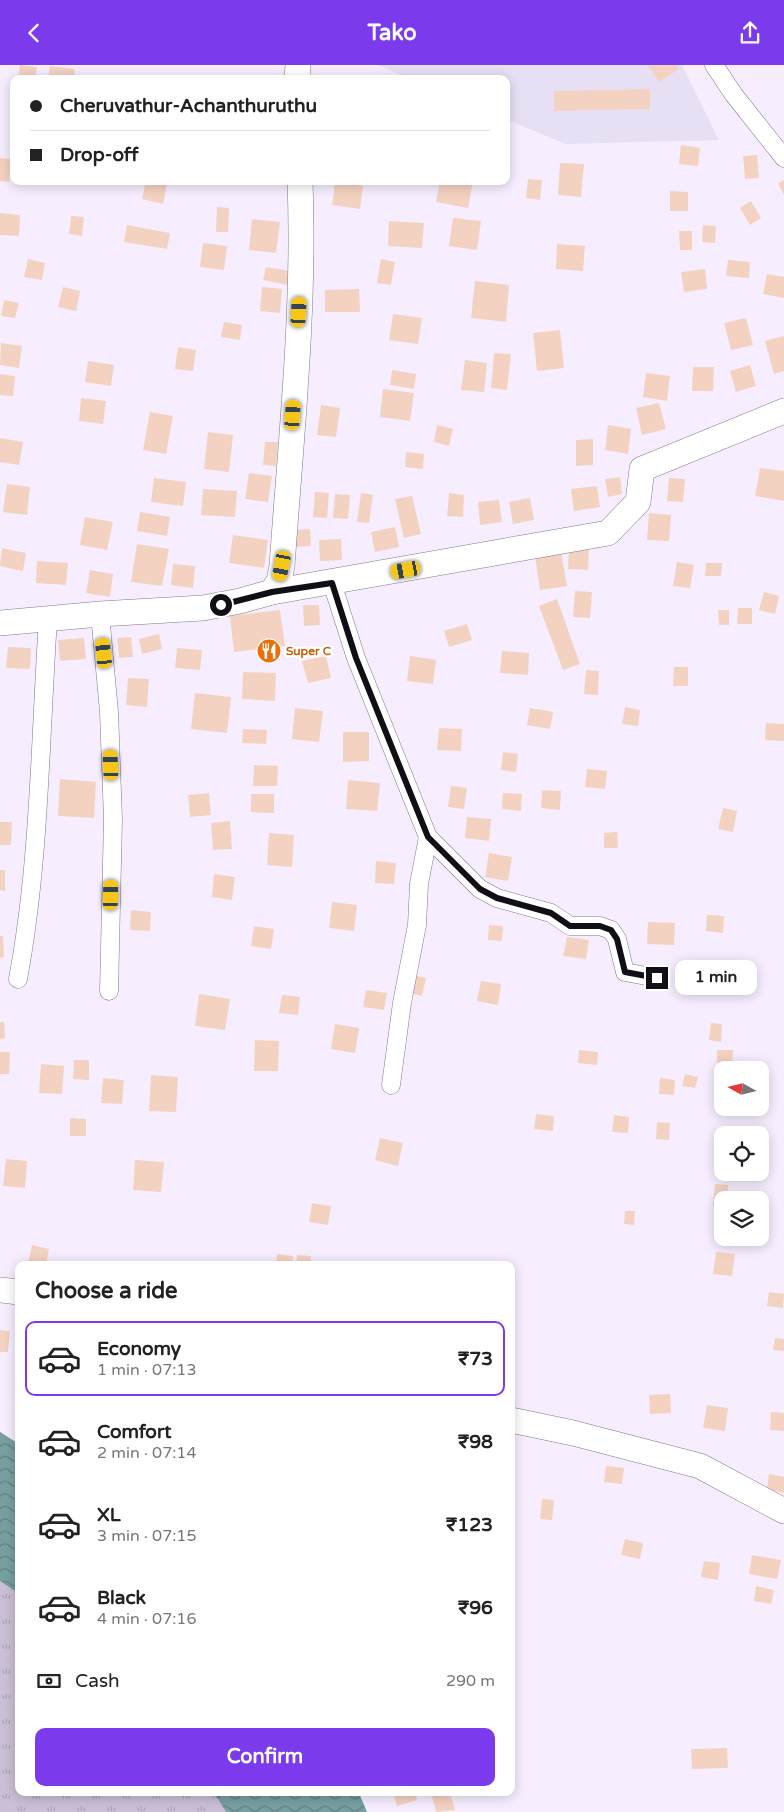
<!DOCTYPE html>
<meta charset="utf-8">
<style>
:root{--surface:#fff;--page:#f6f6f6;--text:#222;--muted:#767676;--line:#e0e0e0;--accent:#7c3aed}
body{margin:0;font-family:"Varela Round",sans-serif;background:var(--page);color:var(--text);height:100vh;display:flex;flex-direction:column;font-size:19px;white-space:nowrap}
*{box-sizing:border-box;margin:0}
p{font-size:16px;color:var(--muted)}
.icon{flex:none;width:28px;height:28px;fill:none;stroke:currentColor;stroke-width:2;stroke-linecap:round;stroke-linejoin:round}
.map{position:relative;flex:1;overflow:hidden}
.panel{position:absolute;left:15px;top:1196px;width:500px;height:535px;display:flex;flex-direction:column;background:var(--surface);border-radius:10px;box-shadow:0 2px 12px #0003}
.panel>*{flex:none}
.banner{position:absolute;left:10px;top:10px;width:500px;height:110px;border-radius:10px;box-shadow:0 2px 12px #0003;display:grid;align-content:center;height:110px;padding:0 20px;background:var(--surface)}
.needle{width:32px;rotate:278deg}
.fabs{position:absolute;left:714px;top:996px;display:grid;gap:10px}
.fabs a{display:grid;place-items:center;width:55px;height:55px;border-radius:10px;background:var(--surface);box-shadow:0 2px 12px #0003;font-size:25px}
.end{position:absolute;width:22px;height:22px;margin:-11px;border:6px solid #120e16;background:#fff;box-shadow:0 0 0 2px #fff}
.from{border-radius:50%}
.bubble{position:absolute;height:35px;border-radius:10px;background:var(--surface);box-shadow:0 2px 12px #0003;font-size:16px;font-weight:800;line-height:35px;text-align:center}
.car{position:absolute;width:15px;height:30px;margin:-15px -8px;border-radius:6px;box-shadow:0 0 4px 1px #0007;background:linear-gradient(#f5c518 24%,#345 0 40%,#f5c518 0 76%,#345 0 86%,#f5c518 0)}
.banner b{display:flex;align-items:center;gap:18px;height:48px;font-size:19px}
.banner b+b{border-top:1px solid var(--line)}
.banner i{width:12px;height:12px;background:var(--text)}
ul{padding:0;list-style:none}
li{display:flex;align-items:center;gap:15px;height:75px;margin:0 10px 8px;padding:0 10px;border:2px solid transparent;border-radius:10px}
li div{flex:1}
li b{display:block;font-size:19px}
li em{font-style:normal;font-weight:800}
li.selected{border-color:var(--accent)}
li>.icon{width:45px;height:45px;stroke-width:1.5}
h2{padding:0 20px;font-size:22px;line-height:60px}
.pay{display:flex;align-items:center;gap:12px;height:55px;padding:0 20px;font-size:19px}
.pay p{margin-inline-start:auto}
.action{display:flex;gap:10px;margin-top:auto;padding:10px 20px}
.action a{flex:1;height:58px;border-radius:10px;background:var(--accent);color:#fff;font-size:20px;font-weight:800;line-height:58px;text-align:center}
header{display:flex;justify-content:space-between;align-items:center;height:65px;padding:0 20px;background:var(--accent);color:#fff;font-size:22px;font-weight:800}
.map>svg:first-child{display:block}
.education{fill:#e7e0f5}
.grass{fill:url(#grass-tufts)}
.water{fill:url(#water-waves)}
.building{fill:#f4d2c2}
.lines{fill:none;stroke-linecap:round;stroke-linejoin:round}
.street-casing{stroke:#81768d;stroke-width:19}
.secondary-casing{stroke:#81768d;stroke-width:26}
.street{stroke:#fff;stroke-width:18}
.secondary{stroke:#fff;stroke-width:25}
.route{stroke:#120e16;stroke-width:6}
.labels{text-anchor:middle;stroke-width:4.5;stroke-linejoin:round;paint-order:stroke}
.food-label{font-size:12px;font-weight:bold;fill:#c56008;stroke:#fff;text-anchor:start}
</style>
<header><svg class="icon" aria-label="back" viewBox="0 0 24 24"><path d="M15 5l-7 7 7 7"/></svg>Tako<svg class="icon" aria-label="share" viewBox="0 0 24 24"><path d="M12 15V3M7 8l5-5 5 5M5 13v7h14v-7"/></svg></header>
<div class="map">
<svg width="784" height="1747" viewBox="0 0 784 1747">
<defs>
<pattern id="grass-tufts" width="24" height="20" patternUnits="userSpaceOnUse" patternTransform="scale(1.25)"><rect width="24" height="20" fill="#cabfd5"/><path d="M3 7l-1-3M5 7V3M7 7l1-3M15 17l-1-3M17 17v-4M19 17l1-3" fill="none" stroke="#aca3b6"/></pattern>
<pattern id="water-waves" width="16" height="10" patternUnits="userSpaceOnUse" patternTransform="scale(1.25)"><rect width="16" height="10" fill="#779fa2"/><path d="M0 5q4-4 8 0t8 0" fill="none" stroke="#608083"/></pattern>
</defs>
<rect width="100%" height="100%" fill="#f6eefe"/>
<!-- education -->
<polygon class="education" points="378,0 682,0 719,75 565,79 506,54 506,14 411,14"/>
<!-- grass -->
<polygon class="grass" points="0,1516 19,1529 19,1728 214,1728 226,1747 0,1747"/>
<!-- water -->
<g class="water">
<polygon points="0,1367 19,1379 19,1529 0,1516"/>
<polygon points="214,1728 359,1728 367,1747 226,1747"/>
</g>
<!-- building -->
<g class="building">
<polygon points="20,0 37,2 35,14 18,14"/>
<polygon points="648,0 676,0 679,4 659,17"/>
<polygon points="50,1 75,4 74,14 48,14"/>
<polygon points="650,24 650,44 554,46 554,26"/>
<polygon points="681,80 700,83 698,101 679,99"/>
<polygon points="757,90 759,113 745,114 743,91"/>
<polygon points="506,92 509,92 507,105 506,105"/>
<polygon points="0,93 11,94 9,117 0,116"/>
<polygon points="560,98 584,99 581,132 558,130"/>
<polygon points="528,114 542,115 540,135 526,133"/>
<polygon points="784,115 784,130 778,118"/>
<polygon points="146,116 167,119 163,139 142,134"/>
<polygon points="267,116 286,116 286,119 267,120"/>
<polygon points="440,116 473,116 468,143 436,137"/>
<polygon points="335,117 363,121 360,144 332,140"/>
<polygon points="670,126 688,127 688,146 670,146"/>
<polygon points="751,136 761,153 750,160 740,143"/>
<polygon points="217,142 229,143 228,167 216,167"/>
<polygon points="0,148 20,150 19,171 0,170"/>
<polygon points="71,151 84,152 82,171 69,169"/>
<polygon points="453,153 481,156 477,185 449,181"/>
<polygon points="252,154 280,157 276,188 249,185"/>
<polygon points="389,156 424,158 422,183 388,181"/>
<polygon points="127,160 170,168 167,184 124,177"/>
<polygon points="703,160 716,161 715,178 702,177"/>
<polygon points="679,166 692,166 692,185 680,185"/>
<polygon points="203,178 227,181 224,205 200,202"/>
<polygon points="557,179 585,181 583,206 556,204"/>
<polygon points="28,194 45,198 42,215 24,212"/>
<polygon points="381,194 395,197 391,220 377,218"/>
<polygon points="728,195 750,197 749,213 726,211"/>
<polygon points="266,202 290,206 287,220 263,215"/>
<polygon points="705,204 707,224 684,227 681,207"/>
<polygon points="767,209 784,212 784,233 763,229"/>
<polygon points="475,216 509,220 506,257 471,253"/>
<polygon points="63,222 80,226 76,246 58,242"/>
<polygon points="262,222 282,224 280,248 260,246"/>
<polygon points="359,224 360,247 325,247 325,225"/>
<polygon points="4,235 19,238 15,253 1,251"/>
<polygon points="393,249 422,253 418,279 389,275"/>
<polygon points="746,253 753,280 731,285 724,258"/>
<polygon points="224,257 242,260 240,275 221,272"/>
<polygon points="560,265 564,303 537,306 533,268"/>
<polygon points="784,271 784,306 774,309 765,276"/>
<polygon points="1,278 22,281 19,303 0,300"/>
<polygon points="178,282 196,285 193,306 175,304"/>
<polygon points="494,288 511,289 507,325 491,323"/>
<polygon points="465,295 487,298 484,327 461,325"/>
<polygon points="88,296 114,300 111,321 85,317"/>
<polygon points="750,300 756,321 736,327 730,306"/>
<polygon points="693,302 714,302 713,326 692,326"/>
<polygon points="392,305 416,309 414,324 390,320"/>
<polygon points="646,308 670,311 667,336 643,332"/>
<polygon points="0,309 15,311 13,331 0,330"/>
<polygon points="383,324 414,328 410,356 380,352"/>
<polygon points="81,333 106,336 103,359 79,356"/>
<polygon points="659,338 666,364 642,370 636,343"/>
<polygon points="321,340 340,343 336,372 317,370"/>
<polygon points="150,347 173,351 166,389 143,385"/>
<polygon points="437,360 453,364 449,381 434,377"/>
<polygon points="608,360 631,364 628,389 605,385"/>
<polygon points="208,367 233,370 229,407 204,404"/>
<polygon points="0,373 23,377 19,400 0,397"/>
<polygon points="593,374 593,400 576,401 576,375"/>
<polygon points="265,377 278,377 276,401 263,400"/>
<polygon points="406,387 424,389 423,404 405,402"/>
<polygon points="760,403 784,406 784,436 755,431"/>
<polygon points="249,408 272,411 268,437 245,434"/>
<polygon points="620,412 622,429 608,432 605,414"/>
<polygon points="154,413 186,417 183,441 151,437"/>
<polygon points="669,413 685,414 683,437 667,436"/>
<polygon points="7,419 30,422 27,450 3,447"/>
<polygon points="597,421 600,442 574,446 571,424"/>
<polygon points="203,424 237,426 235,452 201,450"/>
<polygon points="315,427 329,428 327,453 313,452"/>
<polygon points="361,428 373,430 369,458 357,457"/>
<polygon points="449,428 464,430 463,452 447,451"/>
<polygon points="335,429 350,430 348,454 333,453"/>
<polygon points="412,431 421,469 404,473 395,434"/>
<polygon points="530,433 534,455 513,459 509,437"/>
<polygon points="499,435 502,457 480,460 478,437"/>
<polygon points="140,447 170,452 167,471 137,466"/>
<polygon points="649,448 671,450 669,476 647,475"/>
<polygon points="85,452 113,457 107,485 80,480"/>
<polygon points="395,462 399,482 375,487 371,467"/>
<polygon points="310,464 311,481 295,482 294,465"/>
<polygon points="233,470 268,475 264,503 229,498"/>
<polygon points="341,474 342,495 320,496 319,475"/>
<polygon points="137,479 169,484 162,521 131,517"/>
<polygon points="2,483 26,488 23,506 0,501"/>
<polygon points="569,484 589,485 588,505 568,504"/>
<polygon points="561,487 567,521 540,525 535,491"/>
<polygon points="37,496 68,498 66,520 36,518"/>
<polygon points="677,497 694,500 690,523 673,521"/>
<polygon points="706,498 722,498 721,511 705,511"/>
<polygon points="173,499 195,501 193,523 171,520"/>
<polygon points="90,505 113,509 110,532 86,528"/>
<polygon points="575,526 592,527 590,553 573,552"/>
<polygon points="764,527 779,531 775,549 759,545"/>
<polygon points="557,534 580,599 563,605 539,541"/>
<polygon points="303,540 319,540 320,560 304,561"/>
<polygon points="738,543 752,543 752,559 737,559"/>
<polygon points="280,545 285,581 234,587 230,551"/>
<polygon points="718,545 729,545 729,560 719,560"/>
<polygon points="467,559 472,575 449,582 444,566"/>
<polygon points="159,569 162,584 142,589 139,574"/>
<polygon points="131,572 133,592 119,593 117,573"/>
<polygon points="84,573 86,594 60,596 58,575"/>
<polygon points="8,582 31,583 30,604 6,603"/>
<polygon points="177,583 202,585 200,605 175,603"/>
<polygon points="502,586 529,588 528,610 500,608"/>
<polygon points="326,591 331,613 308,618 302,596"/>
<polygon points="410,591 436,595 433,619 407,616"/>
<polygon points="674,602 688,602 688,621 673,621"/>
<polygon points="586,605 599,606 598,630 584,629"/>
<polygon points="243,607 276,608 275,636 242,634"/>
<polygon points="128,613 149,614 147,642 126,640"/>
<polygon points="195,628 231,632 227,668 191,664"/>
<polygon points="625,642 640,645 638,661 622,659"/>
<polygon points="295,643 323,646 319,677 292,674"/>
<polygon points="530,643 553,647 550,664 527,660"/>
<polygon points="766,658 784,659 784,676 765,675"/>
<polygon points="439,663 462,664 461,686 437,685"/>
<polygon points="243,664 267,665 266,679 242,678"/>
<polygon points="343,667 369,667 369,696 343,697"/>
<polygon points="503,687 518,689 516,707 501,705"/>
<polygon points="254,700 278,701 277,721 253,721"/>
<polygon points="587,704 607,706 605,724 585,722"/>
<polygon points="60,714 96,717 94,753 58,751"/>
<polygon points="348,715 380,718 377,746 346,744"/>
<polygon points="451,721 467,723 464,744 448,742"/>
<polygon points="542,725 561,726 560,745 541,743"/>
<polygon points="209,728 211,750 190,752 188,730"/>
<polygon points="503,728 522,729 521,746 502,744"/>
<polygon points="251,729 274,729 274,748 251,747"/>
<polygon points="723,743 737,746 733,767 718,764"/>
<polygon points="467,752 491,754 489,776 465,773"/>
<polygon points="230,756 232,784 213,785 211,758"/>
<polygon points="0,757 12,757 11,780 0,780"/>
<polygon points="617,767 618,783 604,783 604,768"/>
<polygon points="269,768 294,770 292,802 267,800"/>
<polygon points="489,788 512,792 508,816 485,812"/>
<polygon points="376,796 396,798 394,819 375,818"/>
<polygon points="0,805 5,805 5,826 0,825"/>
<polygon points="214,809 235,812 232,835 212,832"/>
<polygon points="332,837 357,840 354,866 329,863"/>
<polygon points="131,845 151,847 150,866 130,865"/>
<polygon points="707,850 724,851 723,868 706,866"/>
<polygon points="648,857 675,858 674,880 647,879"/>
<polygon points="489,860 503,861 502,876 488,875"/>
<polygon points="254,861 274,864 271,884 251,881"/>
<polygon points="0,871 3,871 4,892 0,893"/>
<polygon points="567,872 589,875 586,894 563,891"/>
<polygon points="413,910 426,913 422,931 409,928"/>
<polygon points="481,916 501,919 498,940 477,936"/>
<polygon points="366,925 387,928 384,945 363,942"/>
<polygon points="199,929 230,934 225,965 195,961"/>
<polygon points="282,930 300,932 298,950 279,948"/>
<polygon points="0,957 4,957 5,973 0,974"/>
<polygon points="711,958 722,959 721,977 709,975"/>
<polygon points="335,959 359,963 355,988 331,984"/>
<polygon points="255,975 279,976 278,1006 254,1006"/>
<polygon points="579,985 598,987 597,1000 578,998"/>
<polygon points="717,985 733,985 732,999 717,998"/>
<polygon points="0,987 10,987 9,1009 0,1009"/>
<polygon points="74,995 89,995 89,1015 73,1014"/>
<polygon points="41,999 64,1001 62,1029 39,1028"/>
<polygon points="685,1009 698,1012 695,1023 682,1021"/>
<polygon points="151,1010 178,1012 176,1047 149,1046"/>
<polygon points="103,1013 124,1015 122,1039 101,1038"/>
<polygon points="660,1013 675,1015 674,1030 659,1029"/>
<polygon points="536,1049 554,1051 553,1066 534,1064"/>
<polygon points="614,1050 629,1052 628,1068 612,1067"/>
<polygon points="70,1053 86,1054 86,1071 70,1071"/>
<polygon points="657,1057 670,1058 669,1075 656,1074"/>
<polygon points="380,1073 403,1078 398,1101 375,1095"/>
<polygon points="6,1094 27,1096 25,1123 3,1121"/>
<polygon points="135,1095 164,1097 161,1127 133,1125"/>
<polygon points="715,1119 728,1120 727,1135 722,1135 722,1142 713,1141"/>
<polygon points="312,1138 331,1141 328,1160 309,1157"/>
<polygon points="625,1146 635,1146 634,1160 624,1159"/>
<polygon points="32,1180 49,1184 46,1200 28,1200"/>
<polygon points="716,1187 735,1189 732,1211 713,1209"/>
<polygon points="277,1189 293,1191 292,1200 276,1200"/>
<polygon points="297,1190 311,1191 310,1200 296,1200"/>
<polygon points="769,1227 784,1229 783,1243 767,1241"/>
<polygon points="0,1265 10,1266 8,1287 0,1287"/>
<polygon points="775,1273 784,1274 784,1286 773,1285"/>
<polygon points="670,1329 671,1348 650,1349 649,1330"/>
<polygon points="707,1340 728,1343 725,1366 703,1363"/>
<polygon points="771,1347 784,1348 784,1366 770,1365"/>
<polygon points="606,1401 624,1403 622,1419 604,1417"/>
<polygon points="769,1409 784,1412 784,1428 767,1424"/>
<polygon points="542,1434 554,1435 552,1455 540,1454"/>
<polygon points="625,1474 643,1478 640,1494 621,1490"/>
<polygon points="752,1490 781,1495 777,1514 749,1509"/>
<polygon points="704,1496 720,1498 718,1515 701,1512"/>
<polygon points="756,1521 774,1525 771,1539 754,1536"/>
<polygon points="727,1683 728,1703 692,1704 691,1684"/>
<polygon points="393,1728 415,1728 417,1735 397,1741"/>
<polygon points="431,1728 450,1728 455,1745 436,1747"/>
</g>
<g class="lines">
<defs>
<g id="street">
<polyline points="714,0 734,30 784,93"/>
<polyline points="332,518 356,593 428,772 480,824 497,833 551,848 570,861 600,861 611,865 617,874 625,907 657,913"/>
<polyline points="100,549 109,647 113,754 109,926"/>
<path d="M18,914c22,-118 22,-240 30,-360"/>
<polyline points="391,1020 402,938 417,860 419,819 428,772"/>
</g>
<g id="secondary">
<polyline points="297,14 298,0"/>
<polyline points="272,527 608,468 638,437 642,404 784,346"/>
<path d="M0,558l100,-9 103,-6 37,-7 32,-9 7,-11 3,-15c9,-128 23,-257 18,-385"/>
<polyline points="0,1225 19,1227"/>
<polyline points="511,1355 573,1368 700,1401 784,1446"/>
</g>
</defs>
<!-- street casing -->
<use href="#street" class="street-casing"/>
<!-- secondary casing -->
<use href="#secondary" class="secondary-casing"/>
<!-- street -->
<use href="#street" class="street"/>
<!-- secondary -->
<use href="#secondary" class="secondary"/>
</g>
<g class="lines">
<!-- route -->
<polyline class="route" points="221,540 272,527 332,518 356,593 428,772 480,824 497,833 551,848 570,861 600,861 611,865 617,874 625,907 657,913"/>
</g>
<!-- icons -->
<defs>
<symbol id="restaurant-disc" viewBox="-11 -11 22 22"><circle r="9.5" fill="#e8710a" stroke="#fff"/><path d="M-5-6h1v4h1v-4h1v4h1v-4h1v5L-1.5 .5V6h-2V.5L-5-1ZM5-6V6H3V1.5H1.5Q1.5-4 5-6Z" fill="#fff"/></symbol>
</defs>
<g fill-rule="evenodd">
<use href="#restaurant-disc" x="255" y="572" width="28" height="28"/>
</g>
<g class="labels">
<!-- food labels -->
<g class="food-label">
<text x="286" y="590">Super C</text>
</g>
</g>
</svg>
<div class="fabs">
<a><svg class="needle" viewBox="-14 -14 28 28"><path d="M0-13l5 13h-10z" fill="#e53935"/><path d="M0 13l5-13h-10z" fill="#767676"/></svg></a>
<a><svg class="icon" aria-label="locate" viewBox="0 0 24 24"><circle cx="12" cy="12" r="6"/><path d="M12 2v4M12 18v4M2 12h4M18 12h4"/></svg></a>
<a><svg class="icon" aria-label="layers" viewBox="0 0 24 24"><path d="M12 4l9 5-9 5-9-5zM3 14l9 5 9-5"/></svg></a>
</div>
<i class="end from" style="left:221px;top:540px"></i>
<i class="end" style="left:657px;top:913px"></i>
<div class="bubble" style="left:675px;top:895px;width:82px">1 min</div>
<i class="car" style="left:299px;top:247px;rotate:3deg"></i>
<i class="car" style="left:293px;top:350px;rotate:4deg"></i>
<i class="car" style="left:282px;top:501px;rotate:191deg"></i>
<i class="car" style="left:406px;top:505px;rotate:260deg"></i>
<i class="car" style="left:104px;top:588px;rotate:354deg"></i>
<i class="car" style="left:111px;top:700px;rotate:358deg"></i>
<i class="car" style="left:111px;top:830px;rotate:1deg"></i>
<div class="banner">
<b><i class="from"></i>Cheruvathur-Achanthuruthu</b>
<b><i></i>Drop-off</b>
</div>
<section class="panel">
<h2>Choose a ride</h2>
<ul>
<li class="selected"><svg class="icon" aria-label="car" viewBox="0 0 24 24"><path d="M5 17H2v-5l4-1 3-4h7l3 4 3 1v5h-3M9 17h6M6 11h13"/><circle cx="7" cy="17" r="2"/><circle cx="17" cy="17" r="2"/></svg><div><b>Economy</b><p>1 min · 07:13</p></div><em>₹73</em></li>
<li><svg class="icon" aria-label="car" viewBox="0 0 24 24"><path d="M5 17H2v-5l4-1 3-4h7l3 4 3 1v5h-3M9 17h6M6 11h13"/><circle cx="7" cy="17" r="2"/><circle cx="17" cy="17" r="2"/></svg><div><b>Comfort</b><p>2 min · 07:14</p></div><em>₹98</em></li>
<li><svg class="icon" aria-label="car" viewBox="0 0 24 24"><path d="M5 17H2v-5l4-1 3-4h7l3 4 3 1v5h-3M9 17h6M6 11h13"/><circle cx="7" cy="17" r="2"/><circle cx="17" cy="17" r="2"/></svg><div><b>XL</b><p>3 min · 07:15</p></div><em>₹123</em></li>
<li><svg class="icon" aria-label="car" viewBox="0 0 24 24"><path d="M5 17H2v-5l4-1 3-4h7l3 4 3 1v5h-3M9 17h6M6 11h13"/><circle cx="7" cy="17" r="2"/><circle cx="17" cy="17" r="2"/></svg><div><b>Black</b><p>4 min · 07:16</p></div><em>₹96</em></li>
</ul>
<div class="pay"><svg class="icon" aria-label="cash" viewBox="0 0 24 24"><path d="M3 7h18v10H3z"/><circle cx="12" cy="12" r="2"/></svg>Cash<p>290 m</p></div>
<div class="action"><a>Confirm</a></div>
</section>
</div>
